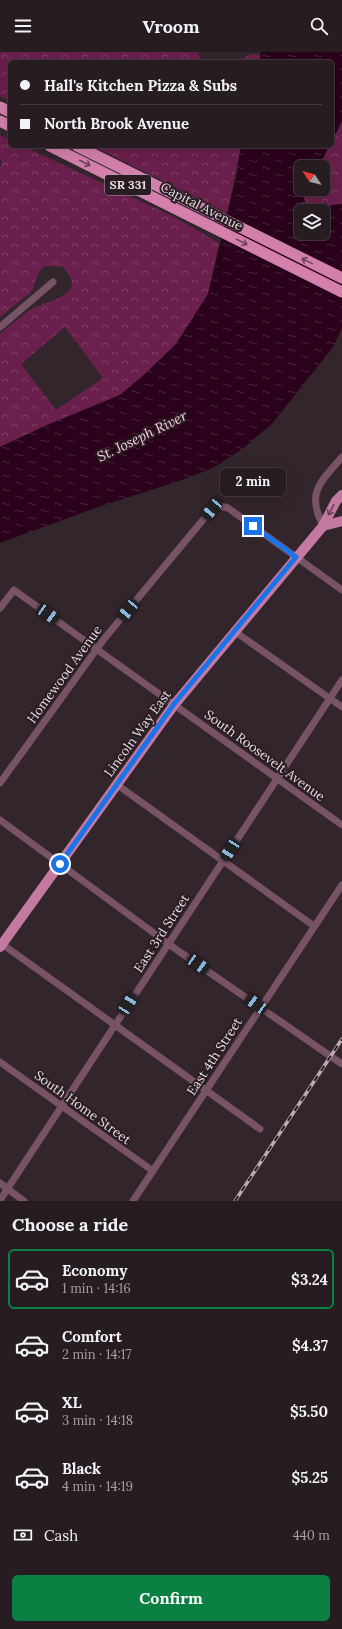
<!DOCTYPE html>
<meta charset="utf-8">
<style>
:root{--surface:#261c21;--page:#2e252a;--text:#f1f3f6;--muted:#a4a1a5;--line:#423a3f;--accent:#0b8043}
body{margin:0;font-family:Lora,serif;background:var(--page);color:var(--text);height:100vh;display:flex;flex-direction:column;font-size:15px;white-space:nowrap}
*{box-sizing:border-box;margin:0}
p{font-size:13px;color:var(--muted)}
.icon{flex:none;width:22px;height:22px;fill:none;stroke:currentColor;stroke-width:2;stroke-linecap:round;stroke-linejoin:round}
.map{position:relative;height:1149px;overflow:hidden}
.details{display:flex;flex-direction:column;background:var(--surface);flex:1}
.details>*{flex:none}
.hud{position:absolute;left:8px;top:8px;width:326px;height:88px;border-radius:6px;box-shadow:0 4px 16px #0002,0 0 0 1px var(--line);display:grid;align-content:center;height:88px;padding:0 12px;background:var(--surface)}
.needle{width:26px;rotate:306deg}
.controls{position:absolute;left:294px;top:108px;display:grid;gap:8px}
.controls a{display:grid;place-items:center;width:36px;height:36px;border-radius:6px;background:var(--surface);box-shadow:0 4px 16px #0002,0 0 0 1px var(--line);font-size:20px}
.end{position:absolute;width:18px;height:18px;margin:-9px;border:5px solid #1a73e8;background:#fff;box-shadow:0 0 0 2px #fff}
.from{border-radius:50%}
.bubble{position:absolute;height:28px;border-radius:6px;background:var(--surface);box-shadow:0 4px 16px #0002,0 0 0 1px var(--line);font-size:13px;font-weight:800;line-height:28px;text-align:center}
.car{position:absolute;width:12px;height:24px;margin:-12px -6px;border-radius:5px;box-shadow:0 0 3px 1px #0007;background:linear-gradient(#222 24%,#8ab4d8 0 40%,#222 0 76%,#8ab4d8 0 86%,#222 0)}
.hud b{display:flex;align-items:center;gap:14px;height:38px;font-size:15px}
.hud b+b{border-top:1px solid var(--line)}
.hud i{width:10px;height:10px;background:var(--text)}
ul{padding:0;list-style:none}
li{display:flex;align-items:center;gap:12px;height:60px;margin:0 8px 6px;padding:0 4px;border:2px solid transparent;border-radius:6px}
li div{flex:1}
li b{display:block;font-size:15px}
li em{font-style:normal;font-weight:800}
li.current{border-color:var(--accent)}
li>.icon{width:36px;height:36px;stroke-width:1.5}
h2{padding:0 12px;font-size:18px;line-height:48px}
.pay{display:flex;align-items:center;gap:10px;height:44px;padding:0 12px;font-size:15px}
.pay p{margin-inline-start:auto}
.button{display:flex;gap:8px;margin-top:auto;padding:8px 12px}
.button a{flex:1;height:46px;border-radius:6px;background:var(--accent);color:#fff;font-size:16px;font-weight:800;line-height:46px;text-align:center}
header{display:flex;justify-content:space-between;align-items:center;height:52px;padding:0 12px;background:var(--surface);font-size:18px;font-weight:800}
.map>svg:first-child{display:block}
.forest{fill:url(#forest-crowns);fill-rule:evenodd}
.water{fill:url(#water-ripples);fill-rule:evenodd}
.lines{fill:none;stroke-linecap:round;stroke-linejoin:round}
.minor{stroke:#785366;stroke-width:7}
.primary{stroke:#c479a1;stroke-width:10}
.trunk{stroke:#d380ac;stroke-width:11}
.rail-casing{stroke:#b8adb2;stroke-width:3.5}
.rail{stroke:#291c22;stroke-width:2;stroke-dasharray:6;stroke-linecap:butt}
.oneway{stroke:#6d4459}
.oneway2{stroke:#674155}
.route{stroke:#1a73e8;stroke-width:5}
.labels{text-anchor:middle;stroke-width:4;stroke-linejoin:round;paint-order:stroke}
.shield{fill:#291c22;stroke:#ada3a8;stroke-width:1}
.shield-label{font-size:12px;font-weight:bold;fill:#e6dde1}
.street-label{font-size:13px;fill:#e6dde1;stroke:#291c22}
.water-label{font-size:14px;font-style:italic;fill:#facbe2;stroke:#291c22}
</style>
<header><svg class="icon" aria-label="menu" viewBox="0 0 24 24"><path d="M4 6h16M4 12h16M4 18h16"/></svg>Vroom<svg class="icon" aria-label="search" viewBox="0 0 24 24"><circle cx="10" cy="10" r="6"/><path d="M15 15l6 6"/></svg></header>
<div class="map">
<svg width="342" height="1149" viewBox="0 0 342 1149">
<defs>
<pattern id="forest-crowns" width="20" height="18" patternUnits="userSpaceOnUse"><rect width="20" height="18" fill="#6a1f4c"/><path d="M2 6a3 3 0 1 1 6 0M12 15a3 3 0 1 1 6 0" fill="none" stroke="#7f3f66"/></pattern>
<pattern id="water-ripples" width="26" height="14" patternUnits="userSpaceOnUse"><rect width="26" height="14" fill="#2a021b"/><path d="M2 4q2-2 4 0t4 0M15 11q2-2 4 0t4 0" fill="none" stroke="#49263c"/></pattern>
</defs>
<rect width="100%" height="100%" fill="#33252c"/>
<!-- forest -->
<g class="forest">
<polygon points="0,0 198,0 201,10 10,10 10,50 0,44"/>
<polygon points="252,2 260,3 259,10 234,10"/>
<path d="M342,69v83c-12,1 -26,6 -37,2l-1,-10 4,-7h15v-22h-4l10,-21h3v-5z"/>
<path d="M0,83l10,5v6h13l149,70 47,27 -11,51 -32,50 -31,30 -25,21 -73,30 -47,22v-113c10,-8 21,-19 32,-25 17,-9 58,-14 31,-42l-18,-1c-11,9 -7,16 -14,26l-31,25v-150l2,-3 -2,-7zM65,275l38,51 -47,32 -35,-46z"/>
<polygon points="92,94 241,94 227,161 93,94"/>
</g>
<!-- water -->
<g class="water">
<polygon points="261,0 342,0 342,69 332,89 332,10 259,10"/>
<path d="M241,94h88l-10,21h-18v22h7l-4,7 1,10c11,4 25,-1 37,-2v124l-9,19 -61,77 -31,26 -30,19 -35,13 -78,25 -98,36v-96l47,-22 73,-30 25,-21 31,-30 32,-50 29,-121zM301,159h22v22h-22z"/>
</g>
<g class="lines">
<!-- minor -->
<g class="minor">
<polyline points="0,275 53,230"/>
<path d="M323,474c-17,-34 -3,-43 19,-69"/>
<polyline points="0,556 14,538 342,773"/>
<polyline points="234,579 342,655"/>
<polyline points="0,731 104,587 212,457 217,453 228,456 342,538"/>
<polyline points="116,732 314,874"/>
<polyline points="0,768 177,898 342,1012"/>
<polyline points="2,892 260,1077"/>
<polyline points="0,1010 153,1119"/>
<polyline points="0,1131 24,1149"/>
<polyline points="0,1148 342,628"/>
<polyline points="133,1149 342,833"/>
</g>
<!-- primary -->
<g class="primary">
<polyline points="323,474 342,469"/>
<polyline points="0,895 174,653 323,474 336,449 342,443"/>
</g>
<!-- trunk -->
<g class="trunk">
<polyline points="0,55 10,60"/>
<polyline points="0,69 10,74"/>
<polyline points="50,94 342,240"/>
<polyline points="77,94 342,226"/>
</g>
<defs>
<polyline id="rail" points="235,1149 342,987"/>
</defs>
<!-- rail casing -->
<use href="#rail" class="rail-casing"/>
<!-- rail -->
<use href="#rail" class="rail"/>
</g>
<!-- one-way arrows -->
<defs><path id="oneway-shaft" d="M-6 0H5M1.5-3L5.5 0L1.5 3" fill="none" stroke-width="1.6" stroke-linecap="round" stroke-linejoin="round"/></defs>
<g class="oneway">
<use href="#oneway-shaft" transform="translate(85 111) rotate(27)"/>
<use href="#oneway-shaft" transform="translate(242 190) rotate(27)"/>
<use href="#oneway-shaft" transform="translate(307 209) rotate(-154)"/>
</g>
<use class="oneway2" href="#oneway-shaft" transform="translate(331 458) rotate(118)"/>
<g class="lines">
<!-- route -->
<polyline class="route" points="60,812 174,652 296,505 253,474"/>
</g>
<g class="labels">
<!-- shield labels -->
<rect class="shield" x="105" y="123" width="46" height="20" rx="3"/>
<g class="shield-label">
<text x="128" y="137">SR 331</text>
</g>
<!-- street labels -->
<g class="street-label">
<text transform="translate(202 154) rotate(27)" y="5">Capital Avenue</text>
<text transform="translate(64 622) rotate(-54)" y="5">Homewood Avenue</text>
<text transform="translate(137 681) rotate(-54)" y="5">Lincoln Way East</text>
<text transform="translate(265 703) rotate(36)" y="5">South Roosevelt Avenue</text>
<text transform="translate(161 881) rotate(-57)" y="5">East 3rd Street</text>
<text transform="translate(214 1004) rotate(-57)" y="5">East 4th Street</text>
<text transform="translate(83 1055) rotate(36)" y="5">South Home Street</text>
</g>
<!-- water labels -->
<g class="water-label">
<text transform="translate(142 384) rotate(-26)" y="5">St. Joseph River</text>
</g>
</g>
</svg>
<div class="controls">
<a><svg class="needle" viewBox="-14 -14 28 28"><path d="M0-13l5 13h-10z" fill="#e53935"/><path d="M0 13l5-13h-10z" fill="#a4a1a5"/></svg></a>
<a><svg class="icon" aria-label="layers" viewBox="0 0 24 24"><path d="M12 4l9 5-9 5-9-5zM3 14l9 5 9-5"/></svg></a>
</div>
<i class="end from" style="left:60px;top:812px"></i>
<i class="end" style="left:253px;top:474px"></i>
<div class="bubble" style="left:220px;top:416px;width:66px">2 min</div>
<i class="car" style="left:212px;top:457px;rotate:220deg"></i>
<i class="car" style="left:128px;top:558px;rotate:220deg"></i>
<i class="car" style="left:48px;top:562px;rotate:125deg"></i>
<i class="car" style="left:230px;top:798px;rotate:213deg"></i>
<i class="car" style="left:198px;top:912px;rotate:124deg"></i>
<i class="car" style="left:128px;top:952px;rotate:33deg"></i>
<i class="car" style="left:256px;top:952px;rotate:306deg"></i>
<div class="hud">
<b><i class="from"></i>Hall's Kitchen Pizza &amp; Subs</b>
<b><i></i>North Brook Avenue</b>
</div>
</div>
<section class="details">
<h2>Choose a ride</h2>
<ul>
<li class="current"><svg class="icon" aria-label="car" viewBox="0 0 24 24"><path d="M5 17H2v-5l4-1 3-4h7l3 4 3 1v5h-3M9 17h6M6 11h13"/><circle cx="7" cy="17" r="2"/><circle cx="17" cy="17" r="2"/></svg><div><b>Economy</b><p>1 min · 14:16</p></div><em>$3.24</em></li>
<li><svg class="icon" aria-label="car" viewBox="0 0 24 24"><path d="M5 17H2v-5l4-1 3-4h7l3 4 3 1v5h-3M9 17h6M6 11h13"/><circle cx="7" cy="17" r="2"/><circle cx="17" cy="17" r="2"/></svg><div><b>Comfort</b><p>2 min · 14:17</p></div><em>$4.37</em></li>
<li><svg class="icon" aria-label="car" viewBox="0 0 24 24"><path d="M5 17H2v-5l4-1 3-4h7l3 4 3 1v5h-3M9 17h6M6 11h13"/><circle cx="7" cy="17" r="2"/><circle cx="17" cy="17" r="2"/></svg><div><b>XL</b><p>3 min · 14:18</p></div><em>$5.50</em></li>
<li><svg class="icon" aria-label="car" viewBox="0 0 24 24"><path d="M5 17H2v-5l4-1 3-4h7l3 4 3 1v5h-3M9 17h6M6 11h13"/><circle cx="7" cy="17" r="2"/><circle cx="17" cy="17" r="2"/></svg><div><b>Black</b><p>4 min · 14:19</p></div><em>$5.25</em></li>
</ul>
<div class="pay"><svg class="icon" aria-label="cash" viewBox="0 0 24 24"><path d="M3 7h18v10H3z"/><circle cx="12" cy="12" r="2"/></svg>Cash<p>440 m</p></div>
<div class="button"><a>Confirm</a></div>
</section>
